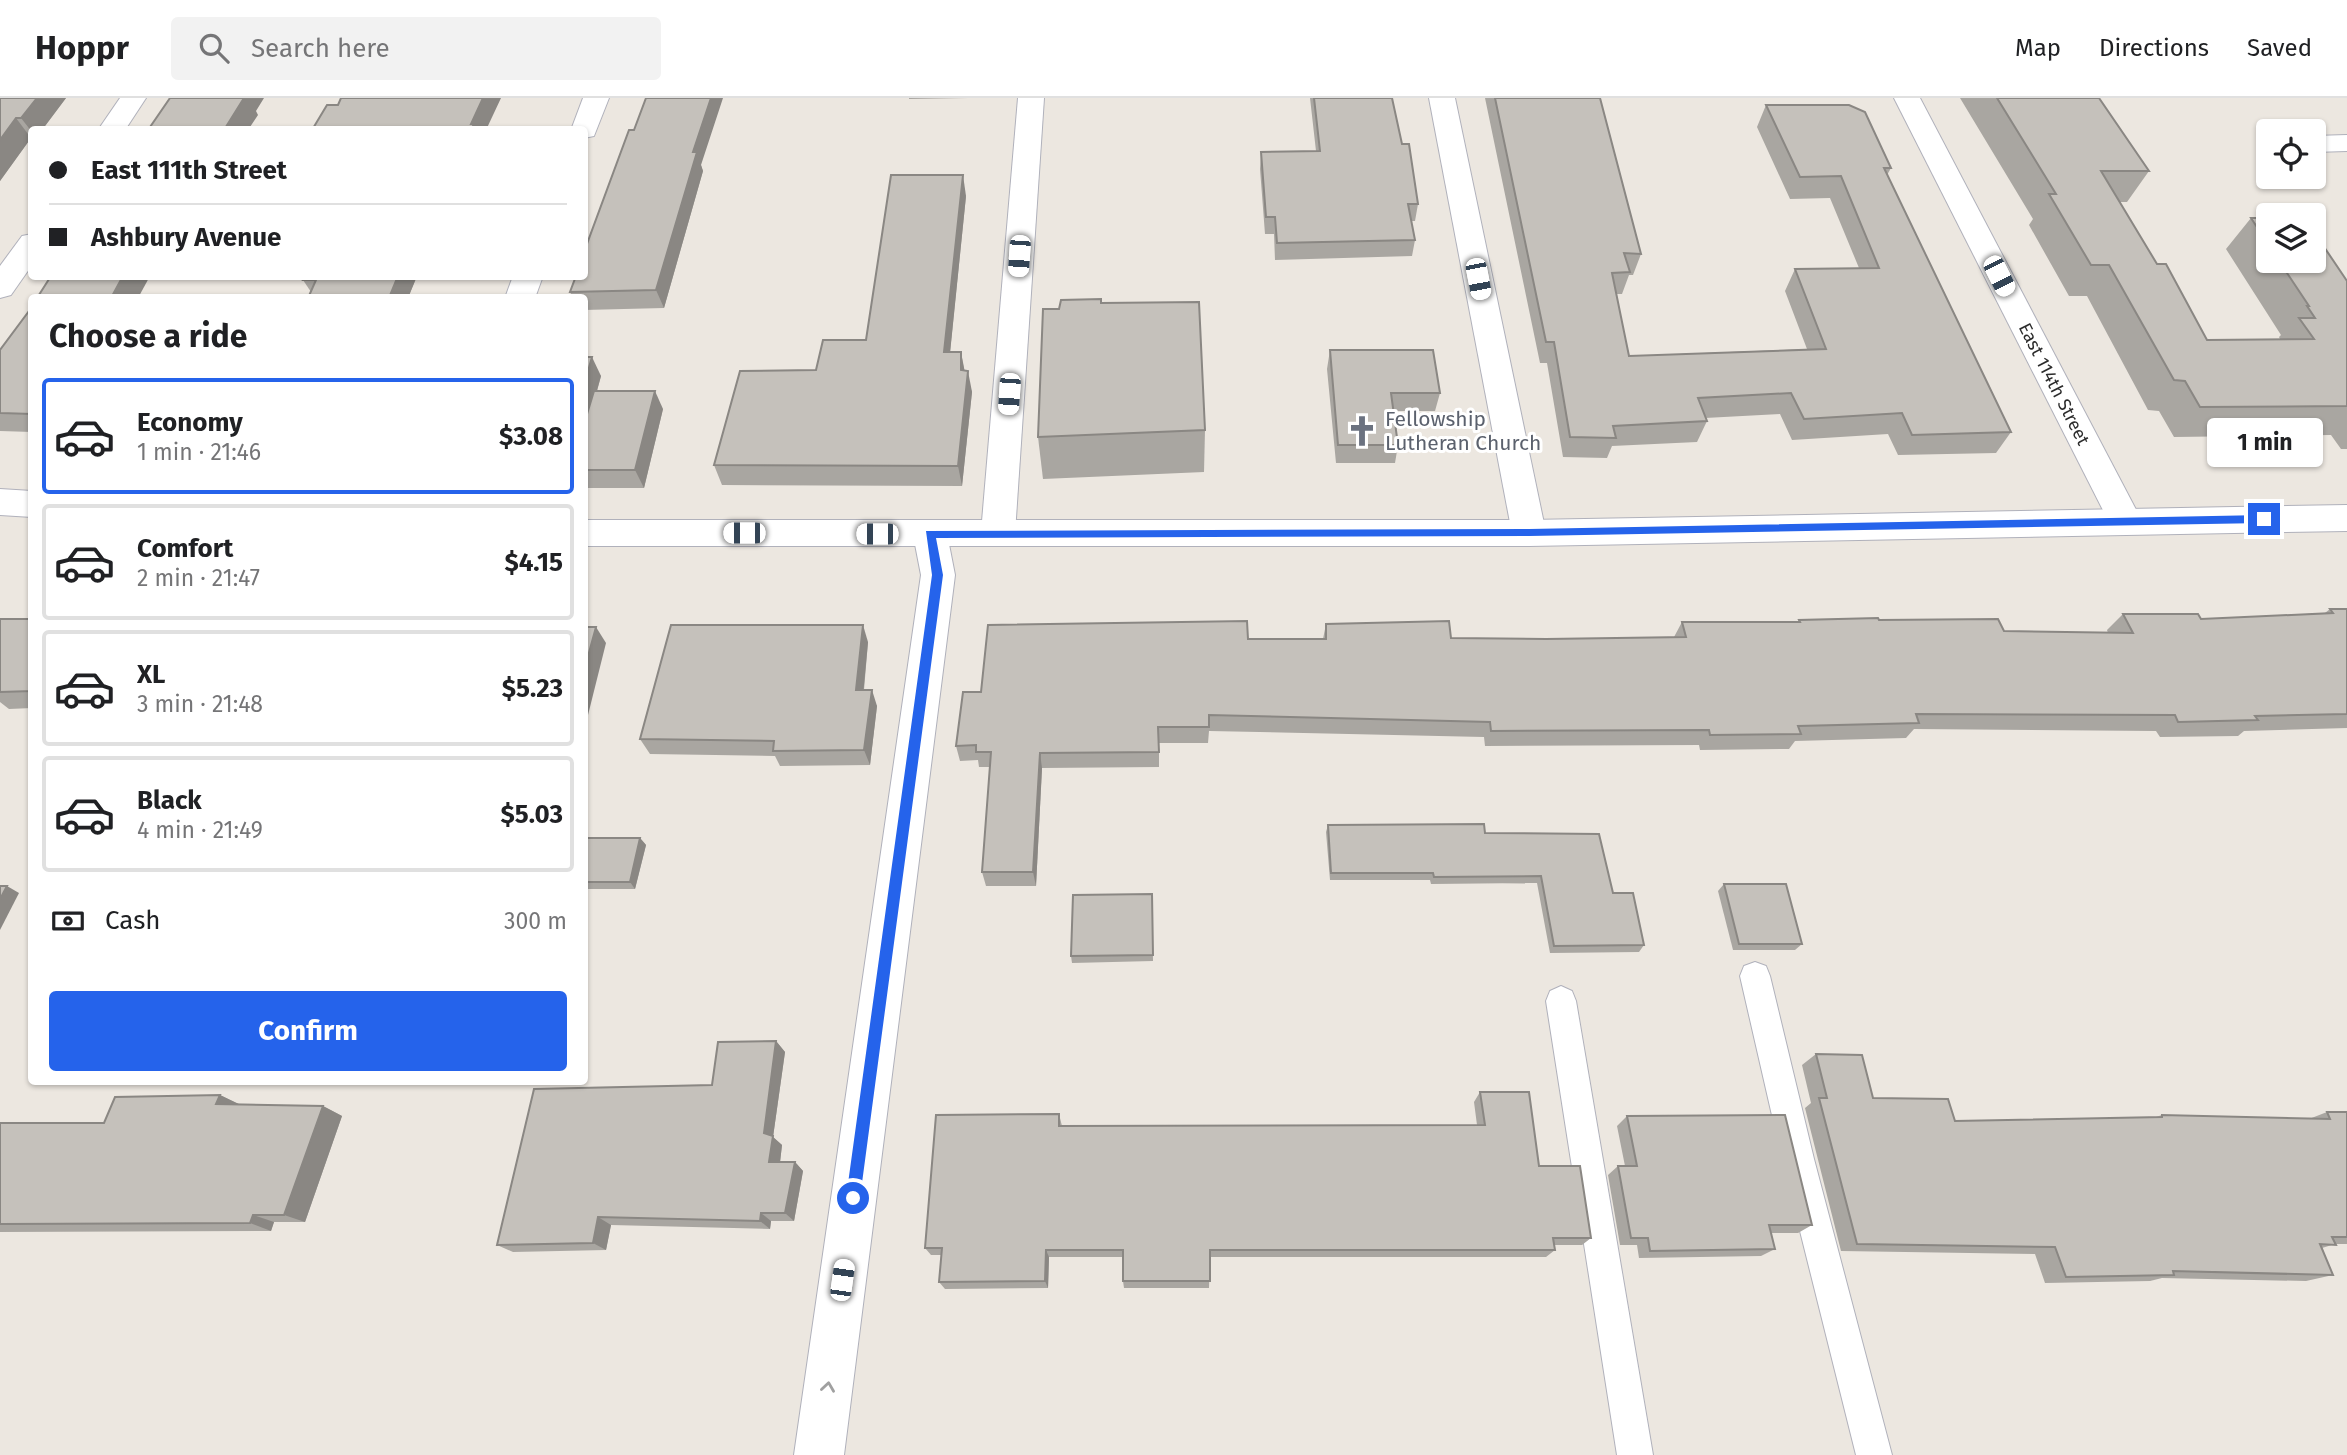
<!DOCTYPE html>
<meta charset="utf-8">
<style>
:root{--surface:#fff;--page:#f2f2f2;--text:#202124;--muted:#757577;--line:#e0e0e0;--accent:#2563eb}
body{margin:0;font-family:"Fira Sans",sans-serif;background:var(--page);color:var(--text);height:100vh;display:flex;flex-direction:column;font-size:26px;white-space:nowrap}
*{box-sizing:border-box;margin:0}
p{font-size:23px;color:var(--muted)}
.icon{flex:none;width:38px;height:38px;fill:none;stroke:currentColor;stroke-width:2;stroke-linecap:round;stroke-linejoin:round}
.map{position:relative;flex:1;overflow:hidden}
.panel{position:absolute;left:28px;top:196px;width:560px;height:791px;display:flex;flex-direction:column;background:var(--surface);border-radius:7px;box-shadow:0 2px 5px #0004}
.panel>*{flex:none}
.top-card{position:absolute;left:28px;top:28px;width:560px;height:154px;border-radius:7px;box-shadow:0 2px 5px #0004;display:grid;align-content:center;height:154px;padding:0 21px;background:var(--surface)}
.tools{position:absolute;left:2256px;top:21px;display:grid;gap:14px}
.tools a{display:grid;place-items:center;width:70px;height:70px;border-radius:7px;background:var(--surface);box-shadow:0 2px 5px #0004;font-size:35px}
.end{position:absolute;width:32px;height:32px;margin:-16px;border:9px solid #2563eb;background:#fff;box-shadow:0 0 0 4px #fff}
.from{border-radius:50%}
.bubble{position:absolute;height:49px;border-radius:7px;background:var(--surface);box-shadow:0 2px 5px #0004;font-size:23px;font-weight:700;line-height:49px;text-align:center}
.car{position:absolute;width:21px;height:42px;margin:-21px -10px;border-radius:9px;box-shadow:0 0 5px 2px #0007;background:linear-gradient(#fff 24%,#345 0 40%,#fff 0 76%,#345 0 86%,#fff 0)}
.top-card b{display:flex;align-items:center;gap:24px;height:66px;font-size:26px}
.top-card b+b{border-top:2px solid var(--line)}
.top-card i{width:18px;height:18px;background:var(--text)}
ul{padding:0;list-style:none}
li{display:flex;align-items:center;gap:21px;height:116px;margin:0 14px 10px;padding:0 7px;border:4px solid var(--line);border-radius:7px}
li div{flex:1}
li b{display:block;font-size:26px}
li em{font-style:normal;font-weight:700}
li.selected{border-color:var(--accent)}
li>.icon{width:63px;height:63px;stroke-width:1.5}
h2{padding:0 21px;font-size:32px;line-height:84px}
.pay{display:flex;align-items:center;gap:18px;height:77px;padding:0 21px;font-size:26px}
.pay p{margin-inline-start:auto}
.action{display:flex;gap:14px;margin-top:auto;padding:14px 21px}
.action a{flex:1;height:80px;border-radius:7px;background:var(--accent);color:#fff;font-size:28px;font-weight:700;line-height:80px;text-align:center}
header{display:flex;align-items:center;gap:42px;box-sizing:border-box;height:98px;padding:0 35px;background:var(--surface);border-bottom:2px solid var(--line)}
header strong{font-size:33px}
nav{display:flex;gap:38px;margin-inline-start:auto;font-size:24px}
.search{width:490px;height:63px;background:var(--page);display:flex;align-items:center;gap:18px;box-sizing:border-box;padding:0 24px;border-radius:7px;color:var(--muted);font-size:26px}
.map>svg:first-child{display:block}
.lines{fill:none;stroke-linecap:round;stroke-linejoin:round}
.service-casing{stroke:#b0b1bb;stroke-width:2}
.minor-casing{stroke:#b0b1bb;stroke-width:2}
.tertiary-casing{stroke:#b0b1bb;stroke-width:2}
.service{fill:#fff;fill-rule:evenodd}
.minor{fill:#fff;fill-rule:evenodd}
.tertiary{fill:#fff;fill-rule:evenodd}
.wall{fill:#a9a6a1}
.shaded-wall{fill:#8a8783}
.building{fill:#c5c1bb;stroke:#8a8783;stroke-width:2}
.oneway{stroke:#a0a0a0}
.route{fill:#2563eb}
.labels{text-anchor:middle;stroke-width:6;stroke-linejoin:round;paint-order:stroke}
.far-street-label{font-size:18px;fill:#2c2c2c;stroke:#fff}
.worship-label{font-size:21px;fill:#5b616d;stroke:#fff;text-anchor:start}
</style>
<header>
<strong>Hoppr</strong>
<div class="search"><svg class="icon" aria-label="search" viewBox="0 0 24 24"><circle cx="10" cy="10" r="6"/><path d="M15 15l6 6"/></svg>Search here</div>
<nav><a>Map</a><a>Directions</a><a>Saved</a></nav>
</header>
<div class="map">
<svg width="2347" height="1357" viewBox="0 0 2347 1357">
<rect width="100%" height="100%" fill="#ece7e0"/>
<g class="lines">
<defs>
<g id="service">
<polygon points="1755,864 1766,868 1770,878 1814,1061 1892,1357 1856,1357 1782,1061 1740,878 1744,868"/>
<polygon points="1561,888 1572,893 1576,903 1653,1357 1617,1357 1546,903 1550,893"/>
</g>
<g id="minor">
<polygon points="120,0 146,0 125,32 98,32"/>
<polygon points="583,0 609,0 594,38 584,40 584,32 571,32"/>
<polygon points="1018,0 1044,0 1015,435 1010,444 998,448 986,444 981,435"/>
<polygon points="1429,0 1455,0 1546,435 1541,444 1529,448 1517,444 1512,435"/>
<polygon points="1894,0 1920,0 2142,423 2137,432 2125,436 2113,432"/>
<polygon points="2347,37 2347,53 2314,54 2314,38"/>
<polygon points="32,136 32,167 11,197 0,200 0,168 22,138"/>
<polygon points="513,178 543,178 535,200 505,200"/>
<polygon points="930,423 942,427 947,436 955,477 844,1357 794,1357 921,477 913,436 918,427"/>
</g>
<g id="tertiary">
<polygon points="0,391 32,393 32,419 0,417"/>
<polygon points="2347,407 2347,433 1529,448 584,448 584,422 1529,422"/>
</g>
</defs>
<!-- service casing -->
<use href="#service" class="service-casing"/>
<!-- minor casing -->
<use href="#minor" class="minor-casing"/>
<!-- tertiary casing -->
<use href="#tertiary" class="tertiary-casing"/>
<!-- service -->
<use href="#service" class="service"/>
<!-- minor -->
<use href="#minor" class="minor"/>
<!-- tertiary -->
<use href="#tertiary" class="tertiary"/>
</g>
<!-- wall -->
<g class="wall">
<polygon points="0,0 66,0 42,32 32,32 31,40 0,83"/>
<polygon points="909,0 968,0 909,1"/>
<polygon points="1310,0 1392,0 1402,46 1418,106 1415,123 1411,123 1415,142 1412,158 1275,162 1274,136 1265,136 1260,71 1261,54 1316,53"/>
<polygon points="1485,0 1600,0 1641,156 1633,177 1629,177 1622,196 1616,196 1629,258 1807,251 1785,193 1795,171 1859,170 1830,100 1790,101 1757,29 1766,7 1891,70 1887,77 2011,334 1996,355 1898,357 1888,336 1792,342 1780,316 1705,320 1707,323 1697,344 1612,348 1607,360 1563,359 1547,265 1540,265"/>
<polygon points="1960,0 2099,0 2149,73 2127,104 2119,104 2157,166 2207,242 2280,241 2279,239 2281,237 2226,151 2251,120 2268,120 2268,163 2314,163 2347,183 2347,351 2341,351 2331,337 2174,339 2159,313 2148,312 2087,198 2069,198 2029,127 2033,121"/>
<polygon points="701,67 703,73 664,210 584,212 584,200 573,200 570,194"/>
<polygon points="966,98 950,254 961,254 964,272 972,294 962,388 722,387 714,367 816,272 866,242"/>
<polygon points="417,178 408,200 311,194 303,182"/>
<polygon points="1101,205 1205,332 1204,374 1043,381 1038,339 1059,211"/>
<polygon points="32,209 32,334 0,333 0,252"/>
<polygon points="1330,252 1440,295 1435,313 1394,313 1398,347 1395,365 1336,365 1327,271"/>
<polygon points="584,259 601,278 597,293 663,311 644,390 584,390"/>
<polygon points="2330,511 2347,511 2347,630 2244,633 2238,638 2160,639 2156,633 1914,631 1906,640 1795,643 1789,651 1700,652 1699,647 1485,648 1484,639 1209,633 1208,645 1159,645 1159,669 1042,670 1036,788 986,788 982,774 990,669 979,669 978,662 960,663 956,648 981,594 1248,541 1323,541 1326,526 1451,540 1546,541 1674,539 1682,524 1797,524 1799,522 1879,522 2004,533 2108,535 2107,532 2123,516 2201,521 2325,515"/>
<polygon points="0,521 32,521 32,610 9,611 0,604"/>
<polygon points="868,544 864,592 877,608 870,667 780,668 775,658 650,656 640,641"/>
<polygon points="1328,727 1485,735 1613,795 1644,847 1639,854 1550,855 1537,785 1431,786 1430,782 1330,782 1326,734"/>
<polygon points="640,740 646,747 635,791 584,791 584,745"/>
<polygon points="1724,786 1802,846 1795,852 1733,852 1718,793"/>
<polygon points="1152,796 1153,863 1072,865 1071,858"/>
<polygon points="776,943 785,954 773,1039 782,1047 780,1064 795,1064 803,1073 794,1123 771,1123 770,1131 611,1127 606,1152 513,1154 497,1147 712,987"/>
<polygon points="1816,956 1873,1000 1955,1023 2156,1019 2162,1017 2309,1021 2327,1014 2347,1014 2347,1146 2335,1146 2322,1150 2333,1177 2306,1183 2162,1180 2150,1183 2045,1185 2035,1156 1841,1153 1805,1010 1811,1005 1802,967"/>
<polygon points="1480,994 1539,1068 1591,1140 1582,1147 1554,1147 1555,1152 1546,1159 1210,1159 1209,1190 1124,1190 1123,1183 1123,1159 1049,1159 1048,1190 945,1191 939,1184 942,1157 931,1157 925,1150 1059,1016 1062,1028 1477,1027 1474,1004"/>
<polygon points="220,997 240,1007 323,1008 342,1018 305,1124 274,1124 271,1133 0,1134 0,1025 104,1025"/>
<polygon points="1627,1018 1812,1127 1798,1135 1771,1135 1775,1151 1761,1158 1639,1160 1637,1147 1620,1147 1608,1077 1618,1068 1625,1068 1617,1028"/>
</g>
<!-- shaded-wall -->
<g class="shaded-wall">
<polygon points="37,0 66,0 42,32 32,32 32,34 21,20"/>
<polygon points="243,0 264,0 256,13 258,17 248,32 224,32"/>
<polygon points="483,0 501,0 486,32 471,32 471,26"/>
<polygon points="711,0 723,0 701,67 703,73 664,210 656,192 693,54"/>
<polygon points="16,20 31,40 0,83 0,42"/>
<polygon points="963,77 966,98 948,275 944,254"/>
<polygon points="123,178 150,178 138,200 111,200"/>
<polygon points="398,178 417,178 408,200 389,200"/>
<polygon points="961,254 965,275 961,272"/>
<polygon points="592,259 601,278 584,339 584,287"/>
<polygon points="968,273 972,294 962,388 958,368"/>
<polygon points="655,293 663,311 644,390 635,372"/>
<polygon points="863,527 868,544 862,608 856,592"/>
<polygon points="596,529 606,545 584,633 584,573"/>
<polygon points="872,592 877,608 870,667 864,652"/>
<polygon points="1040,655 1042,670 1036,788 1033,774"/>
<polygon points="640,740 646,747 635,791 630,784"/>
<polygon points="7,788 19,795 0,832 0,801"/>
<polygon points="776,943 785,954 773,1039 782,1047 779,1073 769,1064 764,1035"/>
<polygon points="220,997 241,1007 216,1006"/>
<polygon points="323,1008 342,1018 305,1124 284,1117"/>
<polygon points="795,1064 803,1073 794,1123 785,1115"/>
<polygon points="761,1115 771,1123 770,1131 760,1123"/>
<polygon points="253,1117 274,1124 271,1133 250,1125"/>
<polygon points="598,1119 611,1127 606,1152 593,1145"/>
<polygon points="1046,1152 1049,1159 1048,1190 1045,1183"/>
</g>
<!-- building -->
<g class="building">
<polygon points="0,0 37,0 21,20 16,20 0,42"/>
<polygon points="170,0 244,0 224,32 148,32"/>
<polygon points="341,0 483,0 471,26 474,26 471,32 312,32 327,7 338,7"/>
<polygon points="646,0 711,0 693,54 697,54 656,192 570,194 576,178 584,178 584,154 629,32 634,32"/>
<polygon points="1314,0 1392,0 1402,46 1409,46 1418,106 1408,106 1415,142 1277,145 1275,119 1266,119 1261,54 1320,53"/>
<polygon points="1495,0 1600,0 1641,156 1624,155 1630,174 1612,175 1629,258 1826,251 1795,171 1879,170 1841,78 1800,79 1766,7 1849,7 1865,14 1891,70 1884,70 2011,334 1912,337 1902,315 1804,321 1791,295 1698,300 1707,323 1613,328 1616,340 1570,339 1554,244 1546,244"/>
<polygon points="1997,0 2099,0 2149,73 2101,73 2157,166 2166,166 2207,242 2314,241 2299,220 2315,220 2307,208 2309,208 2279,163 2314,163 2314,134 2347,183 2347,308 2200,309 2185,283 2174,282 2109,167 2091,167 2049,96 2056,96"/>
<polygon points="891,77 963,77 944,254 961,254 961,272 968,273 958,368 714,367 740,273 816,272 823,242 866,242"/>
<polygon points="2251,120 2268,120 2268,146"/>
<polygon points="51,178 123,178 111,200 37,200"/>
<polygon points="305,178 398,178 389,200 308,200 316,182 303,182"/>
<polygon points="1101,201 1101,205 1199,204 1205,332 1038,339 1043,211 1059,211 1061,202"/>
<polygon points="32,209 32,316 0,315 0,252"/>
<polygon points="1330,252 1433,252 1440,295 1391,295 1398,347 1338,347"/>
<polygon points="584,259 592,259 584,287"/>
<polygon points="594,293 655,293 635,372 584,372 584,326"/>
<polygon points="2330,511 2347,511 2347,616 2255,618 2258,622 2178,624 2175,617 1916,616 1919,625 1798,628 1801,636 1710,637 1709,632 1491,633 1490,624 1209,617 1209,629 1158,629 1159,654 1040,655 1033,774 982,774 991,654 976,654 976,647 956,648 963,594 981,594 988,527 1247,523 1248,541 1326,541 1326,526 1449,523 1451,540 1546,541 1686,539 1682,524 1800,524 1799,522 1878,520 1879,522 1998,521 2004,533 2133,535 2123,516 2198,516 2201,521 2333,515"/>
<polygon points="0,521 32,521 32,593 0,594"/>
<polygon points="671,527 863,527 856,592 872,592 864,652 773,653 774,643 640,641"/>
<polygon points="584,529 596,529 584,573"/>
<polygon points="1484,726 1485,735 1599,736 1613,795 1633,795 1644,847 1554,848 1541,778 1434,779 1433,775 1331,775 1328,727"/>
<polygon points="586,740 640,740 630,784 584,784 584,745"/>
<polygon points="1724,786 1786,786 1802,846 1739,846"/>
<polygon points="0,788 7,788 0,801"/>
<polygon points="1152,796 1153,857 1071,858 1073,797"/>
<polygon points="776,943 764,1035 773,1038 769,1064 795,1064 785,1115 761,1115 760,1123 598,1119 593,1145 497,1147 534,991 712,987 718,944"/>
<polygon points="1816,956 1862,957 1873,1000 1948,1001 1955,1023 2162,1019 2162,1017 2330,1021 2327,1014 2347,1014 2347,1139 2332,1139 2336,1147 2320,1146 2333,1177 2173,1173 2174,1177 2066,1179 2055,1149 1857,1146 1819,1000 1827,1000"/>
<polygon points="1480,994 1529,994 1539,1068 1580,1068 1591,1140 1553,1140 1555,1152 1210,1152 1210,1183 1123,1183 1123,1152 1046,1152 1045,1183 939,1184 942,1150 925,1150 936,1017 1059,1016 1059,1028 1485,1027"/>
<polygon points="220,997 216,1006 323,1008 284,1117 253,1117 250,1125 0,1126 0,1025 104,1025 115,999"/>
<polygon points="1785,1017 1812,1127 1769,1127 1775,1151 1650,1153 1648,1140 1631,1140 1618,1068 1637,1068 1627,1018"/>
</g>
<!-- one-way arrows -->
<defs><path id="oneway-chevron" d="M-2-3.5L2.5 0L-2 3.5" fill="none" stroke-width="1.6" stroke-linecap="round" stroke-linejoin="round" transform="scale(1.75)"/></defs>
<use class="oneway" href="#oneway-chevron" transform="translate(828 1289) rotate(-82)"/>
<!-- route -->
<polygon class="route" points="2264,417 2269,421 2264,425 1529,438 936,440 943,477 860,1100 858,1105 848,1105 846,1100 932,477 926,433 1529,431"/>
<!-- icons -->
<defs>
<symbol id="church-bare" viewBox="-9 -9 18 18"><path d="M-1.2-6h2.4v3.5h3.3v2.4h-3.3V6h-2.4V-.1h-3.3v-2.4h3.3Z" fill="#6b7280" stroke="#fff" stroke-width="2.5" paint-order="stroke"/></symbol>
</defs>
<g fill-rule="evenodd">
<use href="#church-bare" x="1340" y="311" width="44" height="44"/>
</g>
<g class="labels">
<!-- far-street labels -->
<g class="far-street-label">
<text transform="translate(2054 286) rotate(63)" y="6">East 114th Street</text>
</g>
<!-- worship labels -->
<g class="worship-label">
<text x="1385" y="328">Fellowship<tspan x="1385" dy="24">Lutheran Church</tspan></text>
</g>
</g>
</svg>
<div class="tools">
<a><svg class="icon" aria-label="locate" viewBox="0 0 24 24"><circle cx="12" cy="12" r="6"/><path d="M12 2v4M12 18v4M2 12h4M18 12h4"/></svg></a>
<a><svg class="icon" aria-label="layers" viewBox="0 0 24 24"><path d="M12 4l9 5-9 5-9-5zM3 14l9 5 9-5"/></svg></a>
</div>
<i class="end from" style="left:853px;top:1100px"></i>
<i class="end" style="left:2264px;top:421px"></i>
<div class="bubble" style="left:2207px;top:320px;width:116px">1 min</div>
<i class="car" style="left:1019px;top:158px;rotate:184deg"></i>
<i class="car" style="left:1999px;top:178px;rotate:153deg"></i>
<i class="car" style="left:1478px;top:181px;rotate:169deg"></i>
<i class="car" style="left:1009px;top:296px;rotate:184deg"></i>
<i class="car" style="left:744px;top:435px;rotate:270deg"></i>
<i class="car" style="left:877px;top:436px;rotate:270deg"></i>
<i class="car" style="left:842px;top:1182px;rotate:8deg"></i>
<div class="top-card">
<b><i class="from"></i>East 111th Street</b>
<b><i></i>Ashbury Avenue</b>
</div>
<section class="panel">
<h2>Choose a ride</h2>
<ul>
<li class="selected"><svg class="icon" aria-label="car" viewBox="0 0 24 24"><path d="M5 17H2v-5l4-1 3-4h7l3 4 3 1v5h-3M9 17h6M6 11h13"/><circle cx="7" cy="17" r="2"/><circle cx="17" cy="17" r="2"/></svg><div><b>Economy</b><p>1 min · 21:46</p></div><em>$3.08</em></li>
<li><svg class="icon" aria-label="car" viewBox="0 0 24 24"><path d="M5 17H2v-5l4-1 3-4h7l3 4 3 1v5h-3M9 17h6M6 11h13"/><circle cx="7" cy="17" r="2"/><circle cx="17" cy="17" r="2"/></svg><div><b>Comfort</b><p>2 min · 21:47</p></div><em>$4.15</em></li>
<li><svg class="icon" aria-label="car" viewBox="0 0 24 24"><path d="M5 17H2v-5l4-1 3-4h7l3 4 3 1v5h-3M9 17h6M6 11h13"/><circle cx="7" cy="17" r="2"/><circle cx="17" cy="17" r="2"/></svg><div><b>XL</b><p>3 min · 21:48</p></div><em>$5.23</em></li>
<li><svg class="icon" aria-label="car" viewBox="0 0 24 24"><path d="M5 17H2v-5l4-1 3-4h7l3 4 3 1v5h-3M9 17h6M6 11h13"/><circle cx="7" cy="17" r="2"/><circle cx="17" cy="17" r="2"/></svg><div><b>Black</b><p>4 min · 21:49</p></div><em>$5.03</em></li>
</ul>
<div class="pay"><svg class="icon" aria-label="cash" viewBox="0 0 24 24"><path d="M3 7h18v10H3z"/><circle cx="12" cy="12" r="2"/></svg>Cash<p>300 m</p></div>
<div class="action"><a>Confirm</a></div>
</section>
</div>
